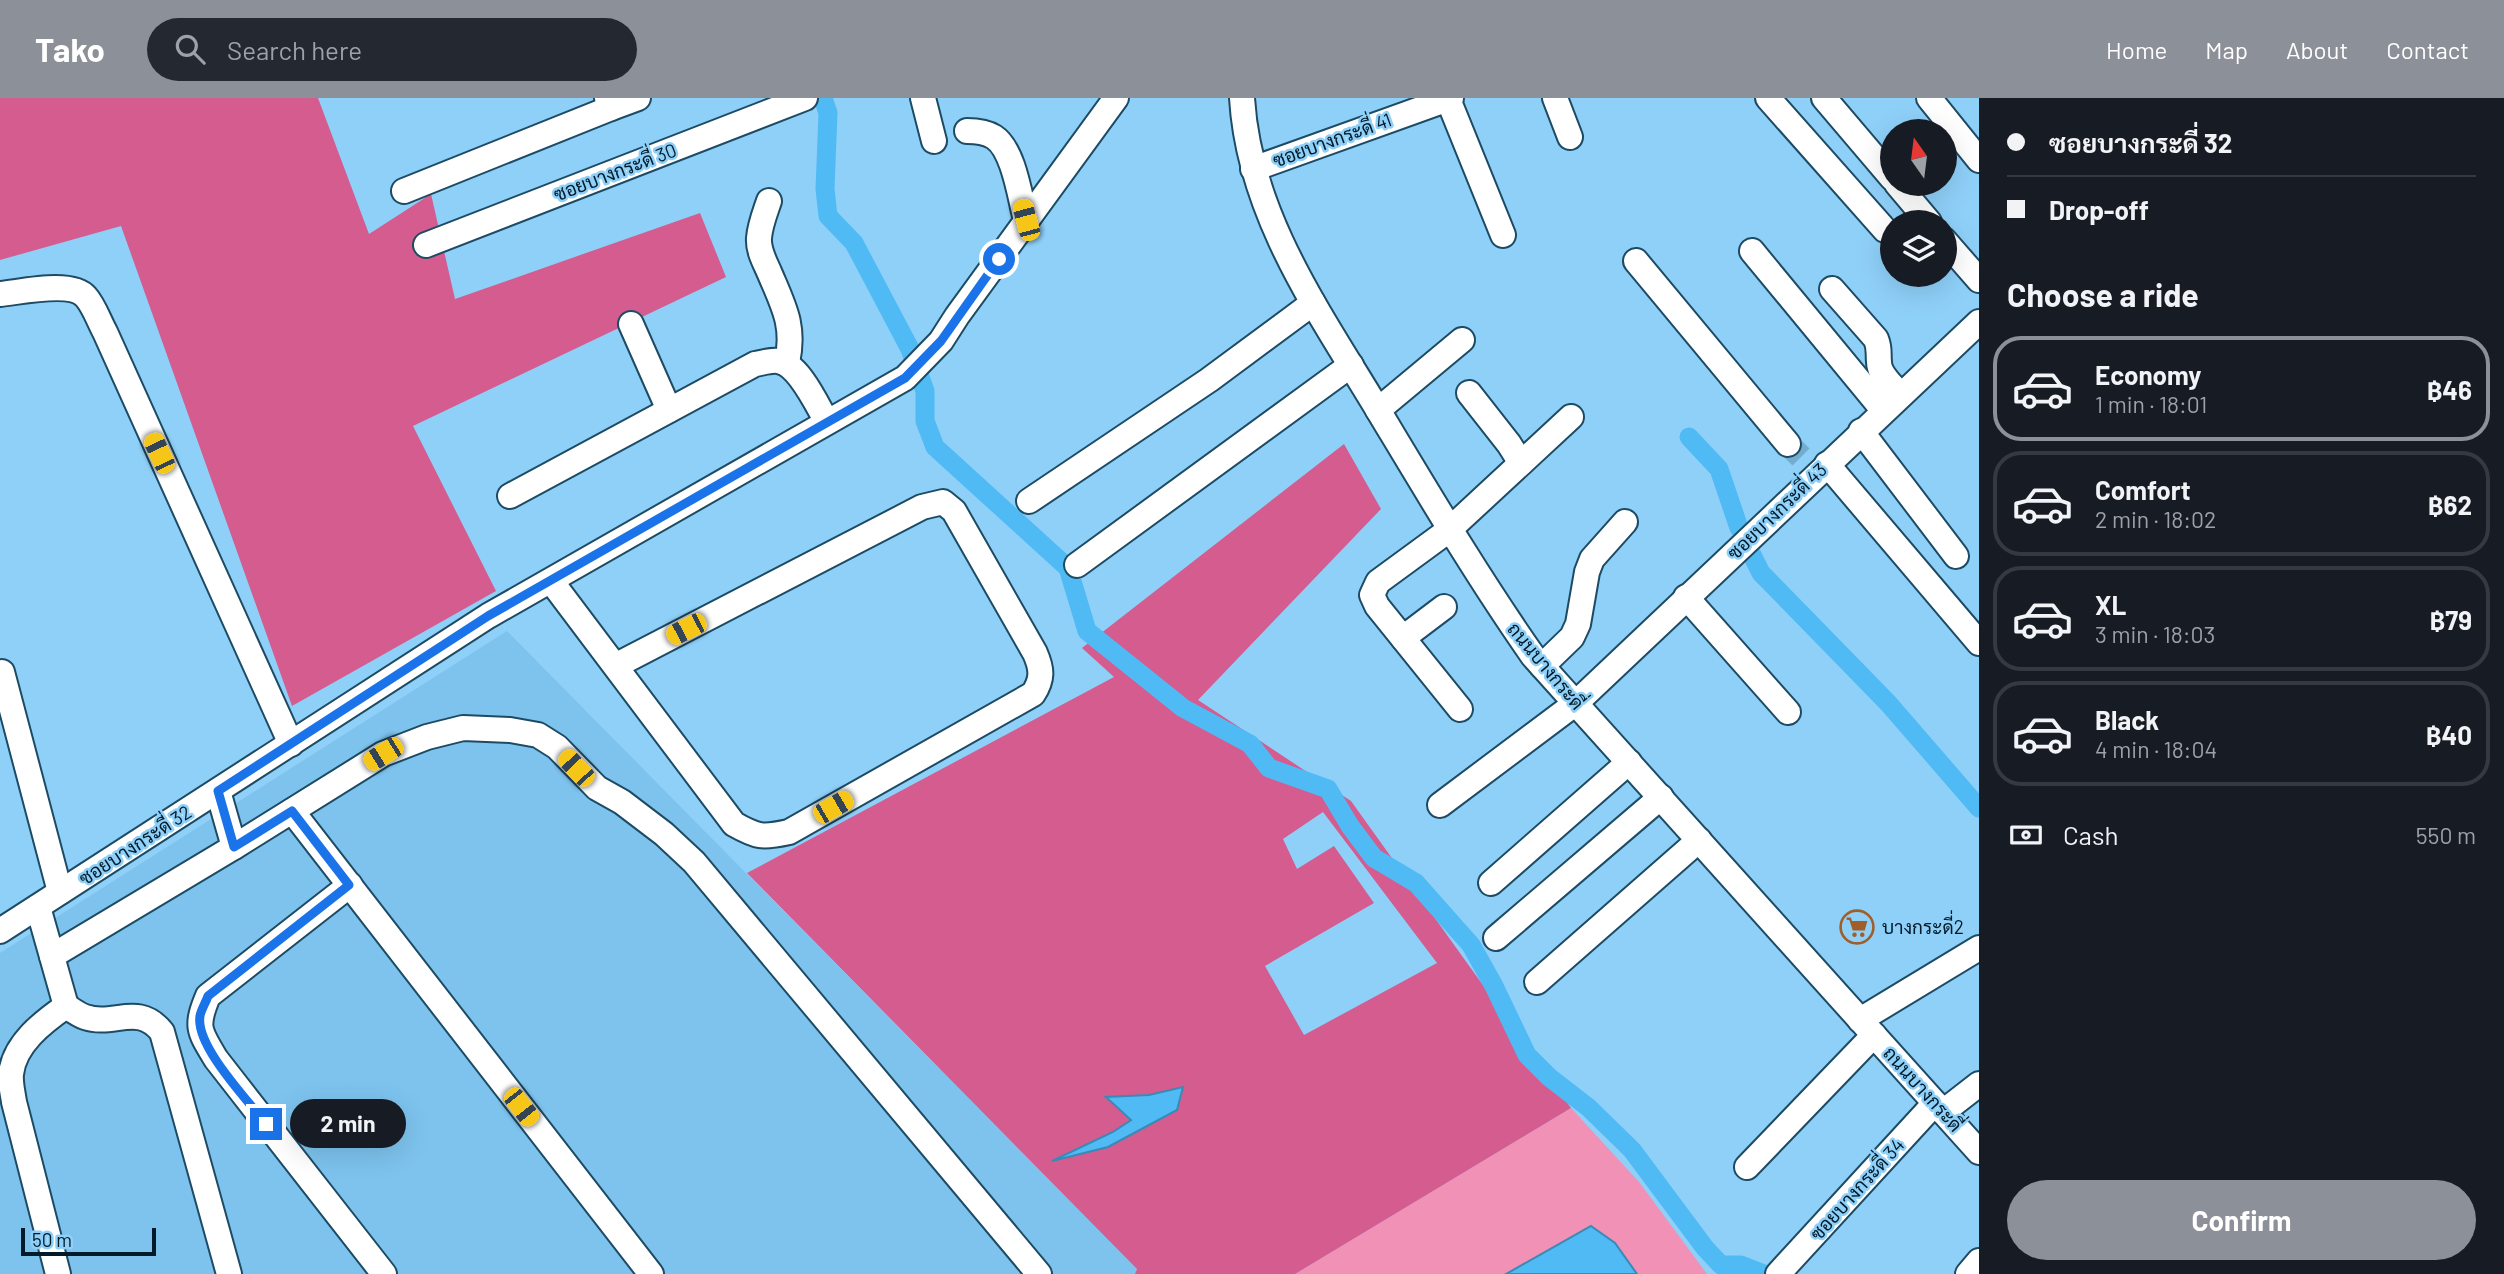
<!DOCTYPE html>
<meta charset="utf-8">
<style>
:root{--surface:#171b24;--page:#242831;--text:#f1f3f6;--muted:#9ea1a6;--line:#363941;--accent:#8c9099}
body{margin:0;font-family:Barlow,Sarabun,sans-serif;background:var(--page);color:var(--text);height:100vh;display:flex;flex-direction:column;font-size:26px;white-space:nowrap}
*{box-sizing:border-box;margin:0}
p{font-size:23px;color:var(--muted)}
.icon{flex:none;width:38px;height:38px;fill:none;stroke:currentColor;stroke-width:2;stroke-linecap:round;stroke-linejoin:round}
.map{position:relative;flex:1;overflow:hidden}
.panel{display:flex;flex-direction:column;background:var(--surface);width:525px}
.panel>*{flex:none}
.hud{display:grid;align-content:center;height:154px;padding:0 28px;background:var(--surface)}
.needle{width:46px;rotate:346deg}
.controls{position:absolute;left:1880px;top:21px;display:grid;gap:14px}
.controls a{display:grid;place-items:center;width:77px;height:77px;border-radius:50%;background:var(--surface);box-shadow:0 7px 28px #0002;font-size:35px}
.scale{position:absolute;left:21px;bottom:18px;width:135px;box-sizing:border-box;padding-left:7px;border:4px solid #011b2a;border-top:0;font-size:19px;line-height:24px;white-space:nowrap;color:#011b2a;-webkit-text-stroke:5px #8fd0f9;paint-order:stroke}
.end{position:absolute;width:32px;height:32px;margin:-16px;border:9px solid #1a73e8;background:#fff;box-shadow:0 0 0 4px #fff}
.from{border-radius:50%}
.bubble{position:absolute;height:49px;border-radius:24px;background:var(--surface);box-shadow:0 7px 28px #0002;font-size:23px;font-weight:700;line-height:49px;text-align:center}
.car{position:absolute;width:21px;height:42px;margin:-21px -10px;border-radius:9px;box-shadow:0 0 5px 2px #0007;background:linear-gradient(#f5c518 24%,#345 0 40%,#f5c518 0 76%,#345 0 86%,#f5c518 0)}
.hud b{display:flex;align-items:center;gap:24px;height:66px;font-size:26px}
.hud b+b{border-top:2px solid var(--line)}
.hud i{width:18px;height:18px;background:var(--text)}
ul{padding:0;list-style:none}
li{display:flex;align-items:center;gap:21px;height:105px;margin:0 14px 10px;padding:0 14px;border:4px solid var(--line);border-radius:28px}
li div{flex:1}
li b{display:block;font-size:26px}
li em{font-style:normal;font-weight:700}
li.selected{border-color:var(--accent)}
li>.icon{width:63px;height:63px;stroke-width:1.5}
h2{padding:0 28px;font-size:32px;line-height:84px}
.pay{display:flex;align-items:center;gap:18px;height:77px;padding:0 28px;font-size:26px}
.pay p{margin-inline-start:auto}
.primary-button{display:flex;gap:14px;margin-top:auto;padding:14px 28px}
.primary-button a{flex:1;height:80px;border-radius:42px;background:var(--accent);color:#fff;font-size:28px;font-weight:700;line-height:80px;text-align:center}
header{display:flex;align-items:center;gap:42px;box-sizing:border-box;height:98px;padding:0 35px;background:var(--accent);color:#fff}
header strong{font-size:33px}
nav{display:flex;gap:38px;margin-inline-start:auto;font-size:24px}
.search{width:490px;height:63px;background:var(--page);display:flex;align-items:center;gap:18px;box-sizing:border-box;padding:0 24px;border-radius:38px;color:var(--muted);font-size:26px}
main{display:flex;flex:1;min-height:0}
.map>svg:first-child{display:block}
.built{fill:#7dc3ee}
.green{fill:#f091b5}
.forest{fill:#d45c8f;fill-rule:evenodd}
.water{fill:#50baf4;stroke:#388ab7;stroke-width:2}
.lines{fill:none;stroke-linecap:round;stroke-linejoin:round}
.canal{stroke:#50baf4;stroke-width:19}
.minor-tunnel{stroke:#73acd0;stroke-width:24;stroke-dasharray:24 12;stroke-linecap:butt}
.minor-casing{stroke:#1d4b64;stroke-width:28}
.minor{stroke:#fff;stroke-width:24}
.route{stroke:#1a73e8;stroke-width:9}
.labels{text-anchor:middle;stroke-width:5;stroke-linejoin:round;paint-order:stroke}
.street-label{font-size:19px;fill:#011b2a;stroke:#8fd0f9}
.poi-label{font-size:19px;fill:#011b2a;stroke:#8fd0f9;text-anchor:start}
</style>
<header>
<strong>Tako</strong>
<div class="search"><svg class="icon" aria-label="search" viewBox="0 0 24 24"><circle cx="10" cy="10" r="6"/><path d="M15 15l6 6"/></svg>Search here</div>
<nav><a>Home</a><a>Map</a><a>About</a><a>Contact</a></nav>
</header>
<main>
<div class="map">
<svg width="1979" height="1176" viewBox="0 0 1979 1176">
<rect width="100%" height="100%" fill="#8fd0f9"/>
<!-- built -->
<polygon class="built" points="507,533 1137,1171 1135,1176 0,1176 0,855"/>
<!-- green -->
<polygon class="green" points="1571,1010 1639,1084 1707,1176 1637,1176 1615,1145 1591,1129 1506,1176 1295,1176"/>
<!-- forest -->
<g class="forest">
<polygon points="0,0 318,0 369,136 431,96 455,201 700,115 726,179 413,328 496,493 292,608 121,128 0,162"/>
<path d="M1344,346l37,65 -183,191 153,101 220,307 -276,166h-160l2,-5 -390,-396 367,-196 -32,-29zM1323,714l114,151 -133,72 -39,-69 109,-63 -40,-57 -37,23 -14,-30zM1183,989l-6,23 -69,37 -51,12 56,-27 19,-12 -25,-23 42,-2z"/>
</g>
<!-- water -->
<g class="water">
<polygon points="1183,989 1177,1012 1108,1049 1052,1063 1113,1034 1131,1022 1106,999 1149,997"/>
<polygon points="1591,1128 1615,1145 1637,1176 1506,1176"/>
</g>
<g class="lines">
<!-- canal -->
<g class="canal">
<polyline points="823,0 828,15 825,91 828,118 854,145 910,251 925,293 925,323 935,349 1068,470 1087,533 1183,610 1250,646 1269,670 1328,691 1350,728 1374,760 1416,785 1471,847 1494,888 1527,957 1549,979 1589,1010 1632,1052 1705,1150 1721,1167 1741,1167 1764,1176"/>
<polyline points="1689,339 1719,371 1739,430"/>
<polyline points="1752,457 1761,475 1888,605 1979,710"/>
</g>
<!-- minor-tunnel -->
<polyline class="minor-tunnel" points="1788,346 1801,359"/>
<defs>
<g id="minor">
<polyline points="607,0 611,10 638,0"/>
<polyline points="923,0 934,43"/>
<path d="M1242,0c7,117 77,214 136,312 50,83 99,166 155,246l446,496"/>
<polyline points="1555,0 1570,39"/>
<polyline points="1768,0 1885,132"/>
<polyline points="1824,0 1892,80"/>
<polyline points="1929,0 1979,62"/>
<polyline points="1448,1 1503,137"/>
<path d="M967,33c8,0 19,1 27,6 20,13 26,61 32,83"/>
<polyline points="1253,71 1451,0"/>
<polyline points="1897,86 1929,124"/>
<polyline points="404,93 611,10"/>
<path d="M769,103c-4,12 -9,24 -10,37 -1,13 6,24 11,36 14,33 25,52 17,89"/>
<polyline points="1944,142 1979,182"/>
<polyline points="426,147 805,0"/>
<polyline points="1752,153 1884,313"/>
<polyline points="1636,163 1788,346"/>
<path d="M1832,191l44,50c4,10 2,13 3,23 0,13 14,24 22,33"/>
<path d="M0,196c21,-2 72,-14 86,3 8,9 13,24 19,35l186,412"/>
<polyline points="631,226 669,312"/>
<polyline points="1469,295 1509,346 1521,365"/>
<polyline points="1378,312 1462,242"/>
<polyline points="1861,333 1956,458"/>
<polyline points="1827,366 1979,545"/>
<path d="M510,398l245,-132c7,-1 15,-4 23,-3 21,3 39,44 49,61"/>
<polyline points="1029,403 1209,282 1313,205"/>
<polyline points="1077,467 1351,267"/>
<path d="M551,483l183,243c23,13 28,14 55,8l244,-138c10,-15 9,-25 2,-41l-81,-142 -11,-9 -21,5 -307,159"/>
<polyline points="1686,499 1788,614"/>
<polyline points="1403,540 1444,509"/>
<polyline points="1542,568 1572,539 1578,526 1587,474 1592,461 1625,424"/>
<polyline points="2,574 60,794"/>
<polyline points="1460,611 1377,508 1372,497 1378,484 1449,432 1571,319"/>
<polyline points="1440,707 1576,605 1979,224"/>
<polyline points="292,713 651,1176"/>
<polyline points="234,749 383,656 427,639 463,630 510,632 538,637 557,649 597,690 622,704 664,736 694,764 1039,1176"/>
<polyline points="1491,785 1629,664"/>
<path d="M350,787l-142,111c-13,31 -9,35 8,63l168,215"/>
<path d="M38,809l28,99c-23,16 -52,38 -55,68 -1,9 2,20 3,28l44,172"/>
<polyline points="0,833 488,518 905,280 941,243 957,218 1116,0"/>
<polyline points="1496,840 1661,699"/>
<polyline points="52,858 234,749 218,693"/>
<polyline points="1537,884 1699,742"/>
<path d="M66,908c6,4 13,9 19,11 29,10 53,-15 77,15l67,242"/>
<polyline points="1860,922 1979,850"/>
<polyline points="1943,1014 1979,986"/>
<polyline points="1747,1069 1874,937"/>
<polyline points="1778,1176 1935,1005"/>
<polyline points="1968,1176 1979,1163"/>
</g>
</defs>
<!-- minor casing -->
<use href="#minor" class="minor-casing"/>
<!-- minor -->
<use href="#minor" class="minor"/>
</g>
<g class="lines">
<!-- route -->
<path class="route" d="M266,1026c-18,-24 -71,-78 -66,-108 1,-6 6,-14 8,-20l141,-111 -57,-74 -58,36 -16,-56 270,-175 417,-238 36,-37 58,-82"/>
</g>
<!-- icons -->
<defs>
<symbol id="supermarket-ring" viewBox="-11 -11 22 22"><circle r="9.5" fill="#8fd0f9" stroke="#9f5e2a" stroke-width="1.5"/><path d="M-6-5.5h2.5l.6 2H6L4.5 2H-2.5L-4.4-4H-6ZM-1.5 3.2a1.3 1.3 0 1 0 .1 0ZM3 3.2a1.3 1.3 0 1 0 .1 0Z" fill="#9f5e2a"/></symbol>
</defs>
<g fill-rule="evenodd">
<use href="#supermarket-ring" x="1838" y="810" width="38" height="38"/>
</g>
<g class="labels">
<!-- street labels -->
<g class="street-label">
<text transform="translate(1332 42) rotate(-20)" y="7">ซอยบางกระดี่ 41</text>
<text transform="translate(615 74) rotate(-21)" y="7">ซอยบางกระดี่ 30</text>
<text transform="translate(1777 413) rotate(-44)" y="7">ซอยบางกระดี่ 43</text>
<text transform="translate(1546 568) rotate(50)" y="7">ถนนบางกระดี่</text>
<text transform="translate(135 747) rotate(-33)" y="7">ซอยบางกระดี่ 32</text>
<text transform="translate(1923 991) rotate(48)" y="7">ถนนบางกระดี่</text>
<text transform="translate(1857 1091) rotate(-48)" y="7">ซอยบางกระดี่ 34</text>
</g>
<!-- poi labels -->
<g class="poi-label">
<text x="1882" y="836">บางกระดี่2</text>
</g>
</g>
</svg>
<div class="controls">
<a><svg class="needle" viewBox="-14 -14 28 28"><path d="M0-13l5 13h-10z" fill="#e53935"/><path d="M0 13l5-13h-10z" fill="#9ea1a6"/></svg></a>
<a><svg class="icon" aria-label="layers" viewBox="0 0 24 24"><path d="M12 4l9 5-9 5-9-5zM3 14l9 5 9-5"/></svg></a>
</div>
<div class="scale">50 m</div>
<i class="end from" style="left:999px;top:161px"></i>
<i class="end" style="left:266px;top:1026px"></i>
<div class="bubble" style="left:290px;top:1001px;width:116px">2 min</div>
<i class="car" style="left:1026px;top:122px;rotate:345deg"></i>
<i class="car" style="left:159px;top:355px;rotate:335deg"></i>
<i class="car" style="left:686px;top:531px;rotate:243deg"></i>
<i class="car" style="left:383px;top:656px;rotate:238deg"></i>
<i class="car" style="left:576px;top:670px;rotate:317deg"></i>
<i class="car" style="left:833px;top:709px;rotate:60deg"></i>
<i class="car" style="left:521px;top:1009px;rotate:142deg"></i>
</div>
<section class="panel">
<div class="hud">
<b><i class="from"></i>ซอยบางกระดี่ 32</b>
<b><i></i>Drop-off</b>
</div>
<h2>Choose a ride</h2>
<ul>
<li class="selected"><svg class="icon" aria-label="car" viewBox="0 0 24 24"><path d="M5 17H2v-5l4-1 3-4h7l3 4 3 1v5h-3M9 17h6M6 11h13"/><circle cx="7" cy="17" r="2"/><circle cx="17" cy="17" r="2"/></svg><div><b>Economy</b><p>1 min · 18:01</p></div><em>฿46</em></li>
<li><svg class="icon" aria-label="car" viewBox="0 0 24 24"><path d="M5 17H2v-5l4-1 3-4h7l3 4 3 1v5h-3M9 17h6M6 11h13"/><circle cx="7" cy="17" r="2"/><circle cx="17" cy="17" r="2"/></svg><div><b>Comfort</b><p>2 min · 18:02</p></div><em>฿62</em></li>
<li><svg class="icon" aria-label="car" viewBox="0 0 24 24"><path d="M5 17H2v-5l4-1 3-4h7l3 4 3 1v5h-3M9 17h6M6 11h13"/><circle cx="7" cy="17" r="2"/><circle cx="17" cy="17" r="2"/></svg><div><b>XL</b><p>3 min · 18:03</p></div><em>฿79</em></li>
<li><svg class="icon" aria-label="car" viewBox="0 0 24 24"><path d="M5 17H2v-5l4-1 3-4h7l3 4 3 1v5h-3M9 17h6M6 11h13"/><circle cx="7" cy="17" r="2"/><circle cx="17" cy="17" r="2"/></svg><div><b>Black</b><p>4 min · 18:04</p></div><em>฿40</em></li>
</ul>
<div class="pay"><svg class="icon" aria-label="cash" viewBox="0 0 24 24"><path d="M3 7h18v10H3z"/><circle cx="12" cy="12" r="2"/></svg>Cash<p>550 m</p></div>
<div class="primary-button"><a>Confirm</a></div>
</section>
</main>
